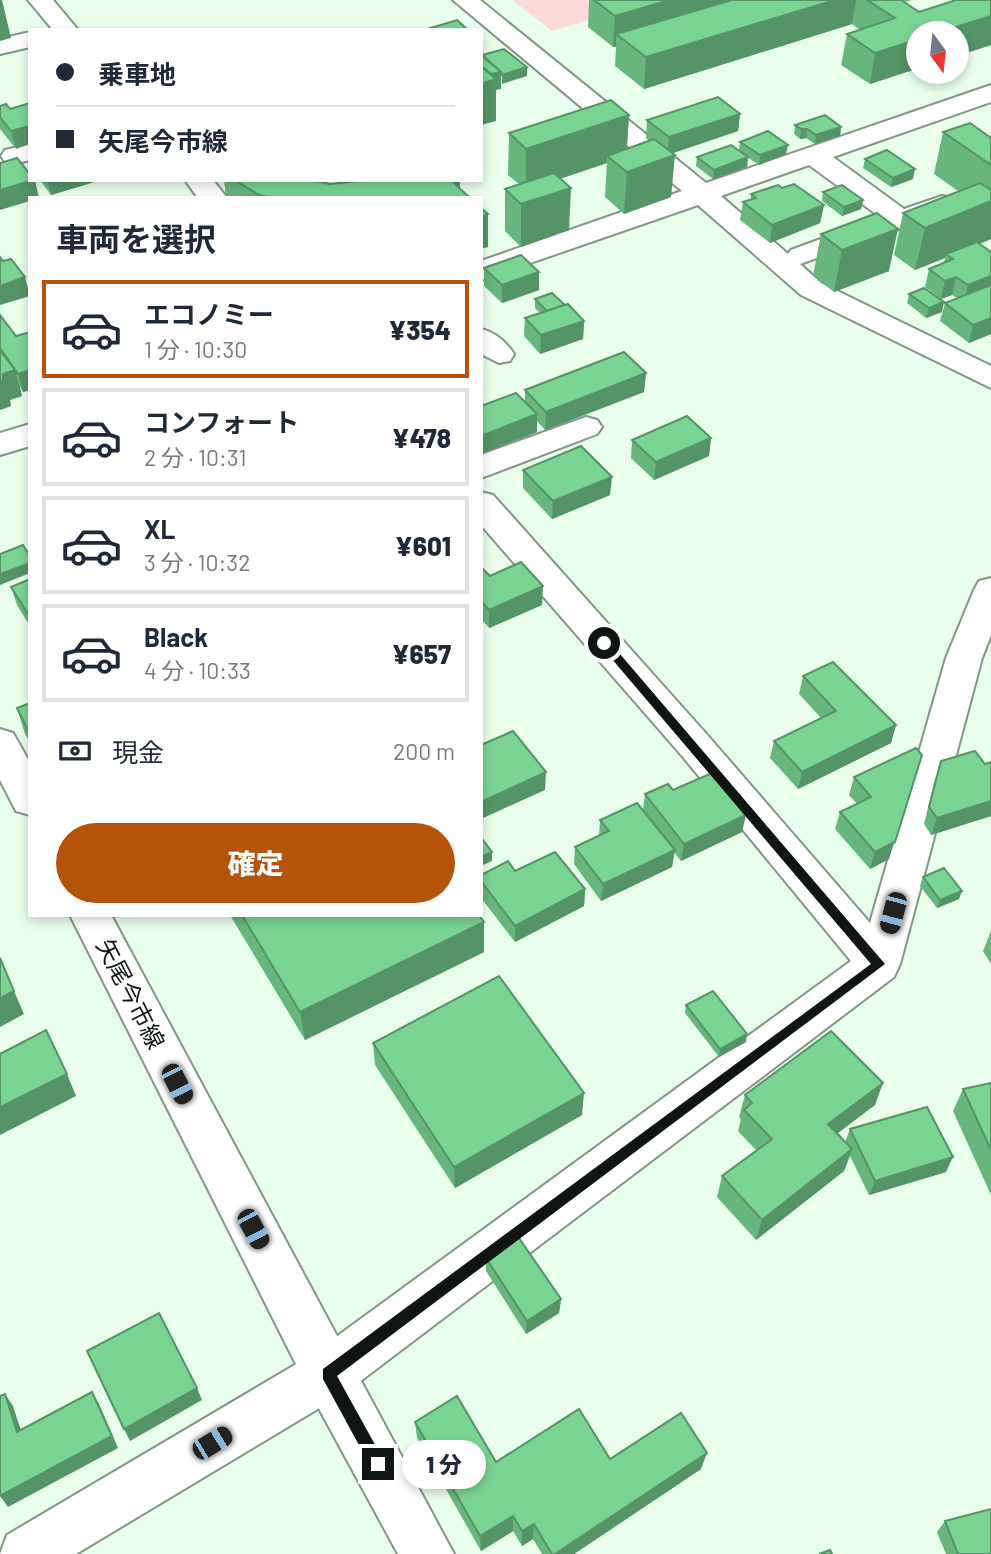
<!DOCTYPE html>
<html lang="ja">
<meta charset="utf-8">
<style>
:root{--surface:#fff;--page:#f2f2f3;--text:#1f2937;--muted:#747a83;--line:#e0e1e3;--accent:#b45309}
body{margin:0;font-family:Barlow,"Noto Sans JP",sans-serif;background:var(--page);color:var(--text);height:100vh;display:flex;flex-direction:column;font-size:26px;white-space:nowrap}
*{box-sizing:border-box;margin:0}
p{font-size:23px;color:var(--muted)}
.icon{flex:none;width:38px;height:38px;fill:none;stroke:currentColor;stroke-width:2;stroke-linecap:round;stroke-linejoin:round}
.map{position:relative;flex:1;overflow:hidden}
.side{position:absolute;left:28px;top:196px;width:455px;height:721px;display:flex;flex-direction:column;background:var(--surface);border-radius:0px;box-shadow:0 4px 10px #0003}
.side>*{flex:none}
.top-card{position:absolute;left:28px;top:28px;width:455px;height:154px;border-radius:0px;box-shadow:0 4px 10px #0003;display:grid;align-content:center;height:154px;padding:0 28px;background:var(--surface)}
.needle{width:46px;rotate:165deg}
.controls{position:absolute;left:906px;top:21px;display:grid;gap:14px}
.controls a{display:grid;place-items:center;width:63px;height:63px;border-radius:50%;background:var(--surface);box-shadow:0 4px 10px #0003;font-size:35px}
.end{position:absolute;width:32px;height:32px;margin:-16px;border:9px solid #0f1611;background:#fff;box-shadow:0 0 0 4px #fff}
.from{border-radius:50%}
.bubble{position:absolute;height:49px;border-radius:24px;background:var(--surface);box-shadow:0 4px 10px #0003;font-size:23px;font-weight:800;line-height:49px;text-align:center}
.car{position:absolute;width:21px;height:42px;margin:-21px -10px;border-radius:9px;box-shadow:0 0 5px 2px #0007;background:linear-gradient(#222 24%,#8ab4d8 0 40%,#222 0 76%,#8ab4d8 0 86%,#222 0)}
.top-card b{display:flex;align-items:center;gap:24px;height:66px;font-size:26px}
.top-card b+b{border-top:2px solid var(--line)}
.top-card i{width:18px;height:18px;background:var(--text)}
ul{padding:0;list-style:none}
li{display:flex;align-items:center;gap:21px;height:98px;margin:0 14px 10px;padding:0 14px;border:4px solid var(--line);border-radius:0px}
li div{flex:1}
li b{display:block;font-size:26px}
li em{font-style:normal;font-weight:800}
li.selected{border-color:var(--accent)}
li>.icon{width:63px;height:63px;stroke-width:1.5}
h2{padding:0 28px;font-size:32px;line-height:84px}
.pay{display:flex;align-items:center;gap:18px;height:77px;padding:0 28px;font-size:26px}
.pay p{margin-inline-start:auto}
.cta{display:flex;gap:14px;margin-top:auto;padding:14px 28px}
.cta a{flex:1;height:80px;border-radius:42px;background:var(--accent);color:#fff;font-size:28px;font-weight:800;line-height:80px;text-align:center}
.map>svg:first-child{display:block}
.green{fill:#fbdbd9}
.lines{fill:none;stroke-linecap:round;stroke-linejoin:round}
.minor-casing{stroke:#839687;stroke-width:4}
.major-casing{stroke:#839687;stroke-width:4}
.minor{fill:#fff;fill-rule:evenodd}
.major{fill:#fff;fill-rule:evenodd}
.wall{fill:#68b57e}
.shaded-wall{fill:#559467}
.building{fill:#79d393;stroke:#559467;stroke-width:2}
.route{fill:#0f1611}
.labels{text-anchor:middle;stroke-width:6;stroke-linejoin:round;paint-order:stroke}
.near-street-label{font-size:24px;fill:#0f1611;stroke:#fff}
</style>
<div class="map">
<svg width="991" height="1554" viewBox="0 0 991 1554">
<rect width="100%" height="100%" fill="#e9feed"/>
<!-- green -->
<polygon class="green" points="512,0 658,0 552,31"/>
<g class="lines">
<defs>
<g id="minor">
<polygon points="28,0 53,0 78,30 53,30"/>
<path d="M453,0h27l226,183 285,-98v17l-158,55 71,52 38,-13 10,2 4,6 -4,6 -152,54 21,19 170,83v22l-190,-93 -103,-90 -217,75v-19l201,-70zM809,165l71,52 -89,33 -3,4 -67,-58z"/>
<polygon points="30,32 30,47 0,54 0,39"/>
<polygon points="30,144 30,160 14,164 5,162 1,156 5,150"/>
<polygon points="185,180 213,180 227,198 198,198"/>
<path d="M481,329c14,3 25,13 33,25l-4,7 -11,2 -18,-9z"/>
<polygon points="586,417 597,420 602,427 597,434 481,478 481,455"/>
<polygon points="30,424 30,446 0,455 0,433"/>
<polygon points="481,492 493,495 709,737 870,923 946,658 974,590 979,581 991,578 991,635 982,658 900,964 894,977 346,1392 76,1554 0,1554 7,1535 310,1356 851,961 683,757 481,525"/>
</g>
<g id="major">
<polygon points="0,729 13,733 30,763 30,815 16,811 0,780"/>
<polygon points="70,915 111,915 454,1554 398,1554 310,1392"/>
</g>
</defs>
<!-- minor casing -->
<use href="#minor" class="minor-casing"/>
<!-- major casing -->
<use href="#major" class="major-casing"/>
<!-- minor -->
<use href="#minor" class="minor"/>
<!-- major -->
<use href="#major" class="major"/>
</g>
<!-- wall -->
<g class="wall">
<polygon points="589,0 912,0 905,2 919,12 991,0 991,45 957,56 957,33 919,33 919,68 870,84 841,65 847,34 860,30 852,24 644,89 615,66 616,47 613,47 588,27"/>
<polygon points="6,104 16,149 0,129 0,106"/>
<polygon points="740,114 738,131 673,153 671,197 624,214 605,197 607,163 560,179 569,230 521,247 505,231 505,189 519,184 508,175 509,133 629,115 627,149 649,141 646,138 647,120"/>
<polygon points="795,125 841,127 840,136 815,144 806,138 800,139 794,134"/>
<polygon points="943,132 991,138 991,239 980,244 991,334 969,343 940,321 945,303 957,298 952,295 941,299 925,287 929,269 944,263 945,258 915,270 894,255 903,213 958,191 934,174"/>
<polygon points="740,142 786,154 759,165 747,157 748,157 747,167 713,179 696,166 697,157 739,151"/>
<polygon points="865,159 913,179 891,187 863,168"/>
<polygon points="40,180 101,180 51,195"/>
<polygon points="224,180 312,180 330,184 369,180 460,180 460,188 470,198 226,198"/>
<polygon points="782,188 824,205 820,223 770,243 740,220 743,202 751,199 751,194"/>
<polygon points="823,192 863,200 861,209 842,216 822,201"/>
<polygon points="821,234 889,271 834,292 813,276"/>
<polygon points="484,268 539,272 539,290 502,303 484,286"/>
<polygon points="909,294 942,312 926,318 907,303"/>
<polygon points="535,299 565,305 584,321 583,339 540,354 524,336 525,318 540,313 535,308"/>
<polygon points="0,315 16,336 30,332 30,390 23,392 20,387 22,396 10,400 11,406 0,410"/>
<polygon points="646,373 644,392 545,430 537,421 537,432 481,454 481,406 525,401 525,390"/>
<polygon points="711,438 709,456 654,480 631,458 632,440"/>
<polygon points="523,470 610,495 552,519 523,488"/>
<polygon points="481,567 490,576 542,605 489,628 481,619"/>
<polygon points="30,579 30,626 17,605 11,587"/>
<polygon points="803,676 896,725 891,743 798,789 770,758 774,741 821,718 799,694"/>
<polygon points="30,703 30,742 25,734 17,708"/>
<polygon points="916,748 889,859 870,869 835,829 840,812 857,804 849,795 854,777"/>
<polygon points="941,761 985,764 991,762 991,816 931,835 924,824 935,779"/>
<polygon points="673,790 742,832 681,861 674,852 672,867 601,901 574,864 575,847 599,836 600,820 643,810 645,794"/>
<polygon points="515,871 585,889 584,906 515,942 481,898 481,875"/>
<polygon points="923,877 959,899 937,908 920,886"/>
<polygon points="230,915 479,915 484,922 484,952 305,1040"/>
<polygon points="991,931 991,964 983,951"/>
<polygon points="686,1005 746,1042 719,1057 685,1013"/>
<polygon points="373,1043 582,1115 455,1188 375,1065"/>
<polygon points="991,1083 991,1195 953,1111 963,1089"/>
<polygon points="745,1095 875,1105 837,1133 845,1142 850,1129 946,1172 869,1195 850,1156 844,1171 756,1240 717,1197 722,1176 757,1151 738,1131 741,1119 739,1117"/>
<polygon points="486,1258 561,1299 559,1313 526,1334 486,1271"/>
<polygon points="415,1422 496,1462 610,1459 701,1469 574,1554 542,1554 533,1539 522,1546 513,1531 481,1551 417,1438"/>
<polygon points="945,1521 991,1554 946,1554 937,1532"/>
</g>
<!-- shaded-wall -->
<g class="shaded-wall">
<polygon points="0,0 2,0 11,38 0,41"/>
<polygon points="670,0 771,0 616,34 616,47 613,47 615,16"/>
<polygon points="835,0 856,0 852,24 644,89 646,57"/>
<polygon points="991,16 991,45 957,56 957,33 937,33"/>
<polygon points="919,39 919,68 870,84 875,53"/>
<polygon points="527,67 527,76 502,84 502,75"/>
<polygon points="501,72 501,89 496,90 496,121 481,125 481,77"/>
<polygon points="740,114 738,131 667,155 669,137"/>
<polygon points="629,115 626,156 607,156 607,163 526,190 526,149"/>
<polygon points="30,126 30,144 16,149 11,131"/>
<polygon points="841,127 840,136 815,144 816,135"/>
<polygon points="801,129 807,129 806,138 800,139"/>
<polygon points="788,145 786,154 759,165 760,155"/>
<polygon points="675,155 671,197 624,214 627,172"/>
<polygon points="748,157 747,167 713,179 714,170"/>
<polygon points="915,169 913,179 891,187 893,178"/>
<polygon points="35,180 39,198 30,198 30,201 0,210 0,190"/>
<polygon points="47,180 101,180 51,195"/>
<polygon points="454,180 460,180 460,198 452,181"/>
<polygon points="571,188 569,230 521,247 521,204"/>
<polygon points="991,191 991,239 949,256 946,254 945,258 915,270 925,228"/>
<polygon points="863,200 861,209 842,216 844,207"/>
<polygon points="824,205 820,223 770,243 772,225"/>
<polygon points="488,214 488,247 481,249 481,217"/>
<polygon points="898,229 889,271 834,292 842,250"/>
<polygon points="539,272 539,290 502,303 502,285"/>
<polygon points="991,276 991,292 963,304 968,285"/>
<polygon points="25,277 30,296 0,305 0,286"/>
<polygon points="956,277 952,295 941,299 945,281"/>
<polygon points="944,302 942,312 926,318 929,308"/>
<polygon points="991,318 991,334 969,343 973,325"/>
<polygon points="584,321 583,339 540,354 541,335"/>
<polygon points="15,370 22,396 10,400 11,406 0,410 0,381 3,374"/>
<polygon points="30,370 30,390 23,392 18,374"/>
<polygon points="646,373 644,392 545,430 546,412"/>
<polygon points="537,414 537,432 481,454 481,436"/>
<polygon points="711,438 709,456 654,480 656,462"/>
<polygon points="612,477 610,495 552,519 553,501"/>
<polygon points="30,563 30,573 0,585 0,574"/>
<polygon points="543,586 542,605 489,628 489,610"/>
<polygon points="896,725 891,743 798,789 802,772"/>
<polygon points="922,755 889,859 870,869 875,852"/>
<polygon points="546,772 545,790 481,819 481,802"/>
<polygon points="991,801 991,816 931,835 937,818"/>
<polygon points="746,815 742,832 681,861 684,844"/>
<polygon points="675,850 672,867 601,901 603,884"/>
<polygon points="492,852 492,861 481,866 481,857"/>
<polygon points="585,889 584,906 515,942 515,926"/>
<polygon points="962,891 959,899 937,908 940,900"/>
<polygon points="484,922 484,952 305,1040 300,1012"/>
<polygon points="14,991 24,1014 0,1027 0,998"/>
<polygon points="747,1034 746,1042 719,1057 720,1049"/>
<polygon points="67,1074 76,1096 0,1135 0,1107"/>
<polygon points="883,1083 875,1105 821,1146 828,1124"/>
<polygon points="584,1093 582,1115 455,1188 454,1167"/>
<polygon points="852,1149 844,1171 756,1240 762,1220"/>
<polygon points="953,1157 946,1172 869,1195 875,1181"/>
<polygon points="561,1299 559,1313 526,1334 527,1321"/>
<polygon points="197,1388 202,1400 130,1441 124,1429"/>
<polygon points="92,1392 99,1404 118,1448 8,1507 0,1496"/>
<polygon points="5,1394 13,1406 25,1443 17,1432"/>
<polygon points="707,1453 701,1469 574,1554 555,1554"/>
<polygon points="513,1516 513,1531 481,1551 480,1536"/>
<polygon points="534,1524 533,1539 522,1546 522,1531"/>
</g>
<!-- building -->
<g class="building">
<polygon points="594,0 670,0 615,16"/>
<polygon points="732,0 835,0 646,57 616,34"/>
<polygon points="867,0 901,0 919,12 956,0 991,0 991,16 937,33 919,33 919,39 875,53 847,34 895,18"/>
<polygon points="457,20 468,30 424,30"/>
<polygon points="504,49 527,67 502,75 501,72 482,55"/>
<polygon points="481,55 501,72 491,74 481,66"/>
<polygon points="481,66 496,79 481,84"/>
<polygon points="718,97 740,114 669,137 647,120"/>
<polygon points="611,100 629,115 526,149 509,133"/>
<polygon points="30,103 30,126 11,131 0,117 0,106 6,104 10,109"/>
<polygon points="825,115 841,127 816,135 807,129 801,129 795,125"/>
<polygon points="970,123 991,138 991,165 943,132"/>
<polygon points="768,131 788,145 760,155 740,142"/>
<polygon points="654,139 675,155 627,172 607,156"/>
<polygon points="731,145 748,157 714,170 697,157"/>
<polygon points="887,150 915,169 893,178 865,159"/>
<polygon points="17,158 30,174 30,180 34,180 0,190 0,163"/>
<polygon points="554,173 571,188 521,204 505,189"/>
<polygon points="235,180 312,180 330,184 369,180 454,180 452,181 470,198 273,198 259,195"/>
<polygon points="980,183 991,190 991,201 925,228 903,213"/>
<polygon points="794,184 824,205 772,225 743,202 756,198 751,194 778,185 782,188"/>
<polygon points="842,185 863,200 844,207 823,192"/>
<polygon points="481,208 488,214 481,217"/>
<polygon points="877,213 898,229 842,250 821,234"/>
<polygon points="977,242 991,252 991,276 968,285 956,277 945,281 929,269 953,259 946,254"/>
<polygon points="521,255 539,272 502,285 484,268"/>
<polygon points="0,257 3,261 11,259 25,277 0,286"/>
<polygon points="991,285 991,318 973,325 945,303"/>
<polygon points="924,288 944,302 929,308 909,294"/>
<polygon points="552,293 565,305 547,311 535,299"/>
<polygon points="568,304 584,321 541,335 525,318"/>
<polygon points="0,315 16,336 30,332 30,370 18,374 0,348"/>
<polygon points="0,350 15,370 3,374 3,380 0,381"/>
<polygon points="624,352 646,373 546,412 525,390"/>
<polygon points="516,393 537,414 481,436 481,406"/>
<polygon points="687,416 711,438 656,462 632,440"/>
<polygon points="581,446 612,477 553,501 523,470"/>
<polygon points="23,545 30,556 30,563 0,574 0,554"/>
<polygon points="521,562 543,586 489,610 481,601 481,567 490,576"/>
<polygon points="30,579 30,617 11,587"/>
<polygon points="833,662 896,725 802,772 774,741 836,711 803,676"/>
<polygon points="30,703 30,734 17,708"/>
<polygon points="513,731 546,772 481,802 481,745"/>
<polygon points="916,748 922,755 895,842 875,852 840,812 871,797 854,777"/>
<polygon points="975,751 985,764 991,762 991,801 937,818 929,807 941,761"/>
<polygon points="712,773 746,815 684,844 645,794 668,784 673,790"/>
<polygon points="637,803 675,850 603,884 575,847 609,831 600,820"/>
<polygon points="483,840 492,852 481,857 481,841"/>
<polygon points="555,852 585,889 515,926 481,881 481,875 508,861 515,871"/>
<polygon points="944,868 962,891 940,900 923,877"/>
<polygon points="242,915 479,915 484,922 300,1012"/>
<polygon points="0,958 14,991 0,998"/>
<polygon points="499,976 584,1093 454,1167 373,1043"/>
<polygon points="713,991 747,1034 720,1049 686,1005"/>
<polygon points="46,1030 67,1074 0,1107 0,1054"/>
<polygon points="831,1031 883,1083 828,1124 852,1149 762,1220 722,1176 772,1139 744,1110 752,1103 745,1095"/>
<polygon points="991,1083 991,1150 963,1089"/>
<polygon points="927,1107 953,1157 875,1181 850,1129"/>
<polygon points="519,1238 561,1299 527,1321 486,1258"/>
<polygon points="159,1313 197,1388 124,1429 87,1351"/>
<polygon points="92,1392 112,1436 0,1496 0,1396 5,1394 17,1432"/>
<polygon points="457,1396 496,1462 579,1409 610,1459 681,1413 707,1453 555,1554 552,1554 534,1524 522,1531 513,1516 480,1536 415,1422"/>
<polygon points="991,1509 991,1554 958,1554 945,1521"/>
<polygon points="830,1550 832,1554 819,1554"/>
</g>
<!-- route -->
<polygon class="route" points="600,640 608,640 885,964 337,1376 383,1459 385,1464 378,1472 372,1469 323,1379 323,1369 871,964 600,645"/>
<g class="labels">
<!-- near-street labels -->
<g class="near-street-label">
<text transform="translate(130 994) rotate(63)" y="8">矢尾今市線</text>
</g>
</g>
</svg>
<div class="controls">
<a><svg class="needle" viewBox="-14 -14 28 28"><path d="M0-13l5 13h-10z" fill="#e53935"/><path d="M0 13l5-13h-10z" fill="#747a83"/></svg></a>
</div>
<i class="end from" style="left:604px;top:643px"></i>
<i class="end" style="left:378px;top:1464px"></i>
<div class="bubble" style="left:402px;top:1440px;width:84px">1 分</div>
<i class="car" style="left:893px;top:913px;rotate:195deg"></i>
<i class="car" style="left:177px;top:1084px;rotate:153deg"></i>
<i class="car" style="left:253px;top:1229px;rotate:152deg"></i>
<i class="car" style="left:212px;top:1443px;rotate:59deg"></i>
<div class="top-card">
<b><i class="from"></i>乗車地</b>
<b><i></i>矢尾今市線</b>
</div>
<section class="side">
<h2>車両を選択</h2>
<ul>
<li class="selected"><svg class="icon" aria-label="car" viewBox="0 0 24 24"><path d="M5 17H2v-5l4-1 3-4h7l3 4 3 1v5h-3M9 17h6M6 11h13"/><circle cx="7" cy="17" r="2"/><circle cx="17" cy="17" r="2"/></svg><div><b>エコノミー</b><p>1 分 · 10:30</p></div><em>¥354</em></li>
<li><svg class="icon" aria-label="car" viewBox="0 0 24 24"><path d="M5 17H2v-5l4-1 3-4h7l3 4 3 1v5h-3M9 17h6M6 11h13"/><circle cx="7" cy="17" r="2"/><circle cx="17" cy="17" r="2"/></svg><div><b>コンフォート</b><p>2 分 · 10:31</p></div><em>¥478</em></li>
<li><svg class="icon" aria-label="car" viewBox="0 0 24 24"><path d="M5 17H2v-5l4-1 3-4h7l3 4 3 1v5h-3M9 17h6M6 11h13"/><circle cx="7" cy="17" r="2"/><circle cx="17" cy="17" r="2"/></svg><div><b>XL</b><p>3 分 · 10:32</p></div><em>¥601</em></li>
<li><svg class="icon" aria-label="car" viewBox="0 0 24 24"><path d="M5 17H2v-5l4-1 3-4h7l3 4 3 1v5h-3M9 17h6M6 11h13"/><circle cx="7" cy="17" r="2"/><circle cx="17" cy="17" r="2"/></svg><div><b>Black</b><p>4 分 · 10:33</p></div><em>¥657</em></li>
</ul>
<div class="pay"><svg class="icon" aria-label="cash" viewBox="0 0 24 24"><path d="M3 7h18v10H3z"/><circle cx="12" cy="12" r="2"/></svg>現金<p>200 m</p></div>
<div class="cta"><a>確定</a></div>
</section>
</div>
